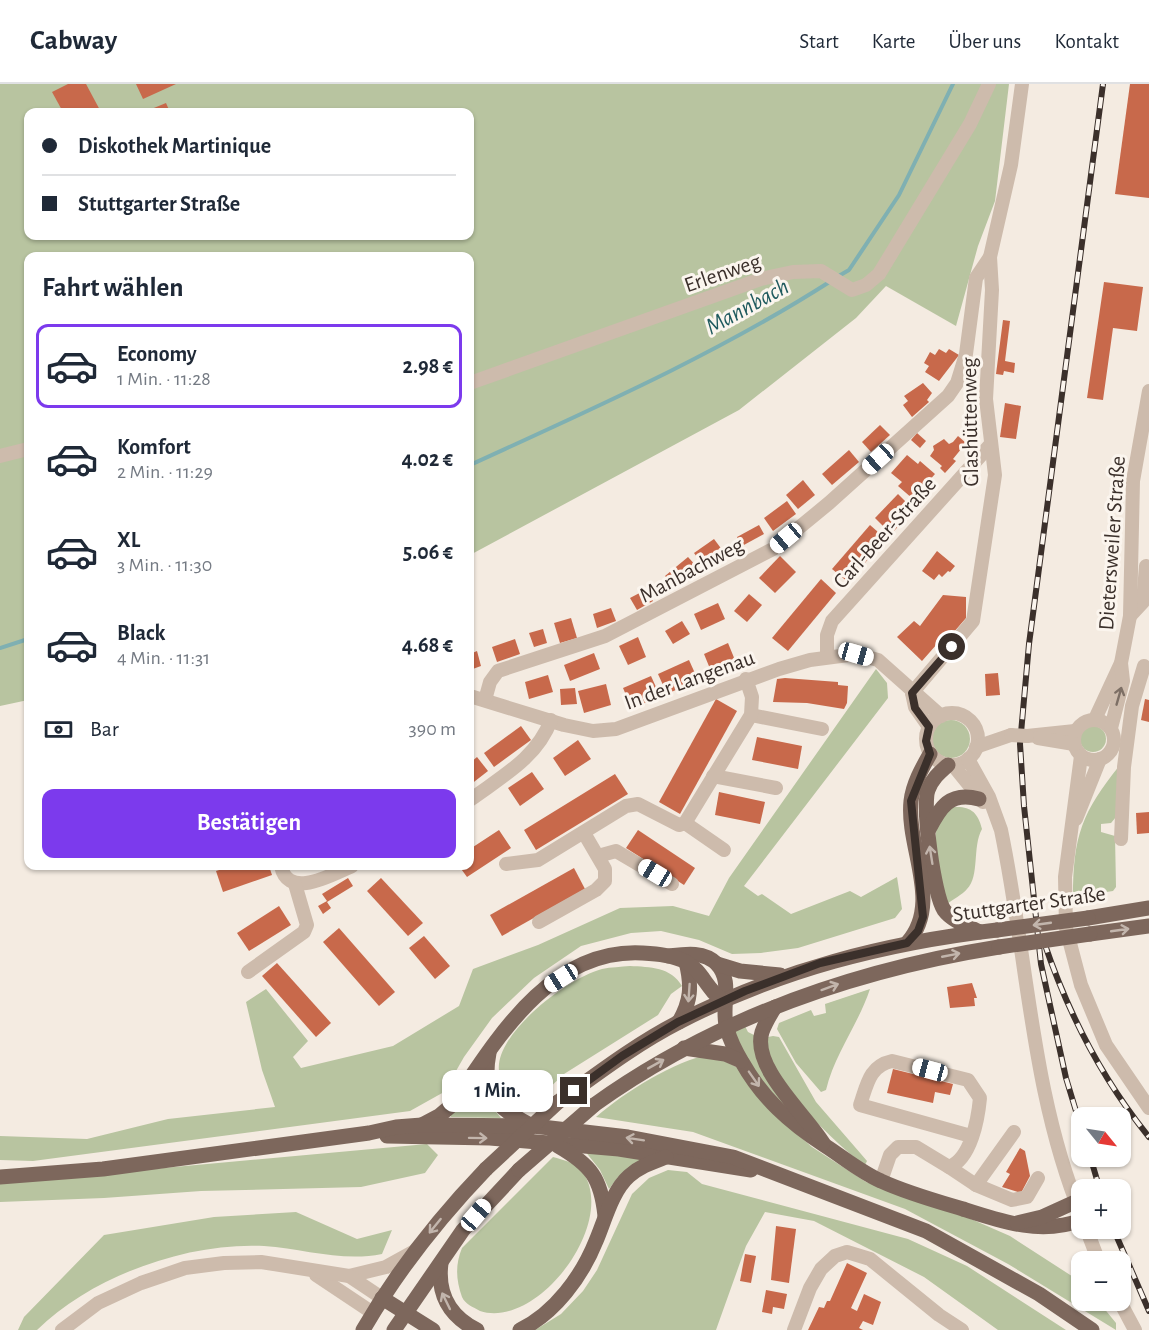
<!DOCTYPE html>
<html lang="de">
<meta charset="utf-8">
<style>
:root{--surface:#fff;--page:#f2f2f3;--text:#1f2937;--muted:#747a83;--line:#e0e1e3;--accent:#7c3aed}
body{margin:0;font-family:"Alegreya Sans",sans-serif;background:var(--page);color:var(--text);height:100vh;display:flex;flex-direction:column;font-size:22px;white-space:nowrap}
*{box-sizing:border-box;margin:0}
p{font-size:20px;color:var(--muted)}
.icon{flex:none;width:33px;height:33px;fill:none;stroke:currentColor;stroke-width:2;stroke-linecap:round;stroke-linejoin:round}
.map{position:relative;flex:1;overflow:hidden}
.side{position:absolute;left:24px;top:168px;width:450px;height:618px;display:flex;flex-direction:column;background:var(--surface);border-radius:12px;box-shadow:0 2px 4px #0004}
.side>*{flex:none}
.top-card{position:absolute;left:24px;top:24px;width:450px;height:132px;border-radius:12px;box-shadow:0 2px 4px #0004;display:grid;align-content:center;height:132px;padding:0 18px;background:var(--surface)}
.needle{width:39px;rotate:120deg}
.fabs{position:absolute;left:1071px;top:1023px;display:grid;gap:12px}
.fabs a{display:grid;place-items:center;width:60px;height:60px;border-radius:12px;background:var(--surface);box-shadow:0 2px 4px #0004;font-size:30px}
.end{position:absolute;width:27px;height:27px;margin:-14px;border:8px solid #3b302b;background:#fff;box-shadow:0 0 0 3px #fff}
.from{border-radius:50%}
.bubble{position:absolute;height:42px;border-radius:12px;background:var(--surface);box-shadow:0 2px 4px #0004;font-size:20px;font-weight:700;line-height:42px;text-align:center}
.car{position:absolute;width:18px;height:36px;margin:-18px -9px;border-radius:8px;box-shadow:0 0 4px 2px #0007;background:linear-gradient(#fff 24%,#345 0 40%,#fff 0 76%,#345 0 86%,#fff 0)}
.top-card b{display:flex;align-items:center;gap:21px;height:57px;font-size:22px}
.top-card b+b{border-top:2px solid var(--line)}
.top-card i{width:15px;height:15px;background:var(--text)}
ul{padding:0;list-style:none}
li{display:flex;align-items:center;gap:18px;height:84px;margin:0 12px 9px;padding:0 6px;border:3px solid transparent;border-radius:12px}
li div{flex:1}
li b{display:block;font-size:22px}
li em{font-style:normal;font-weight:700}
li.on{border-color:var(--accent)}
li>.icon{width:54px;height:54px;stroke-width:1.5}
h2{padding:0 18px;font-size:27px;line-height:72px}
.pay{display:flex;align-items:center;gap:15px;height:66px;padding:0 18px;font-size:22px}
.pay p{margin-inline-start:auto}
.primary-button{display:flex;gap:12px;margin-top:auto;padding:12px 18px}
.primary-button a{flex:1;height:69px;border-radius:12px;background:var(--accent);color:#fff;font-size:24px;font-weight:700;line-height:69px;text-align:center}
header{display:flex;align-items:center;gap:36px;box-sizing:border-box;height:84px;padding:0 30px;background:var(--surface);border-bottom:2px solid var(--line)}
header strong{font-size:28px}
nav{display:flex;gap:33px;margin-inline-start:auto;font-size:21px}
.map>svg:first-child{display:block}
.green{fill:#b8c4a0;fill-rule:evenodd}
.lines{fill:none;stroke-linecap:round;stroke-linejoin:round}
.stream{stroke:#7fb0b2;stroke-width:4}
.building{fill:#c8694b}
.minor{stroke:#cdbbac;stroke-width:14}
.major{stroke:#7d675c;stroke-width:15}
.rail-casing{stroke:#3b302b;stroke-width:6}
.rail{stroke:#fbf5ee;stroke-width:4;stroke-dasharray:11;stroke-linecap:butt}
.minor-bridge{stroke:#cdbbac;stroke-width:14}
.major-bridge{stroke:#7d675c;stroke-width:15}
.oneway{stroke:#7d6f65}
.oneway2{stroke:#c2b5ac}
.route{stroke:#3b302b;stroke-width:8}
.labels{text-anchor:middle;stroke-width:6;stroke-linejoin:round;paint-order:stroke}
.street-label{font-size:22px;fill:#3b302b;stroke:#fbf5ee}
.water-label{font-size:24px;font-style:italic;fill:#1f5a5e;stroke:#fbf5ee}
</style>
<header>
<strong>Cabway</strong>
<nav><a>Start</a><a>Karte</a><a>Über uns</a><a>Kontakt</a></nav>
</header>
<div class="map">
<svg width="1149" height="1246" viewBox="0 0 1149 1246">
<rect width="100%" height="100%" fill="#f4ebe1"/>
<!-- green -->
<g class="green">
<path d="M0,0h1009l-14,117 -17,45 -22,80 -70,-40 -30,32 -117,92 -269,145v-299h-442v444l-28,6zM28,28h442v124h-442z"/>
<polygon points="876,585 887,599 888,614 744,802 758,812 762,810 791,830 850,807 861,813 897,793 902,825 895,834 798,864 761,869 732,870 699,856 661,847 631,849 581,862 534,894 492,934 464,973 444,1008 410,1027 33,1077 0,1076 0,1052 87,1055 168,1035 275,1023 262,986 246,918 266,905 308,957 293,973 301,984 393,962 459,922 473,885 538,861 620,824 673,822 709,832 729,794"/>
<circle cx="951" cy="655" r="19"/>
<circle cx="1093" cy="655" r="13"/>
<path d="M1120,681l-4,52 -5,6 -10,1v8l14,4 1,51 -3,4 -40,6c0,-61 9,-85 47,-132z"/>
<path d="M951,719l3,4c16,-1 24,5 28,22 -10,18 -2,47 -15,60 -5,6 -14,10 -20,15 -5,-19 -16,-62 -9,-81 2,-6 9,-14 13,-20z"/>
<path d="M630,882c20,1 41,1 52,20l-11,8 -13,21 -94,59 -40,38c-13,-12 -27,-28 -25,-48 4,-36 69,-86 103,-95 9,-2 19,-2 28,-3z"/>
<path d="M870,905c-12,36 -35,64 -44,101l-5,2 -25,-29 -19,-34 2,-6 32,-13 3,6 12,-3 -1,-9z"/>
<polygon points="745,942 748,948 754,951 755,966 798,1040 748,980 734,947"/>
<path d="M773,952l6,1 37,65 45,52 6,7 -2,4c-23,-15 -88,-79 -96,-104 -2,-7 -1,-17 -1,-24z"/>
<path d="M711,970l29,15 40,50 32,28 54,35 89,30 55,24 71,46 1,18 16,1 18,22v7l-108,-66 -103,-55 -212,-77 -97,-15c29,-25 78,-56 115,-63z"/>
<polygon points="480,991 486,1016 501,1034 451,1033 450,1031"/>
<polygon points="427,1060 438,1071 425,1089 361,1103 201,1107 104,1114 0,1118 0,1099"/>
<polygon points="585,1067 641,1075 618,1093 609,1105 600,1086"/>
<path d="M553,1073c10,3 22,5 29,14 37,50 -44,159 -102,140 -7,-4 -15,-7 -18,-14 -6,-17 -7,-32 0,-49z"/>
<polygon points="668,1086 687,1088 702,1100 908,1155 967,1182 1066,1246 998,1246 924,1193 814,1137 765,1128 746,1162 716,1246 535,1246 561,1230 583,1207 597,1186 632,1110 649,1094"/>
<path d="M296,1128l61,27 35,-9 -10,24c-39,8 -78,-5 -118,-8 -77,-4 -172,30 -227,84h-19l6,-13 80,-82 110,-18z"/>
</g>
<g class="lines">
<!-- stream -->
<g class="stream">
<polyline points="837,193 849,186 899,111 953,0"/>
<path d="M470,381c122,-56 247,-111 361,-184"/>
<polyline points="0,564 28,555"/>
</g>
</g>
<!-- building -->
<g class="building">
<polygon points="68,0 86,0 101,28 63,28 52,8"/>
<polygon points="136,0 176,0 143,15"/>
<polygon points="1130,0 1149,0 1149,114 1115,110"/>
<polygon points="166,19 170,28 144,28"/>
<polygon points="1104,198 1143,203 1137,247 1113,244 1103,316 1087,314"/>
<polygon points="1003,236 1010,237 1005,277 1015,279 1014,289 1004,287 1003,291 996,290"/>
<polygon points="939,265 946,269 949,265 959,271 939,297 925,288 929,282 924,279 930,268 935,271"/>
<polygon points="923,299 932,309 927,316 929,318 912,333 903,321 908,317 904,312"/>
<polygon points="1005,319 1021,322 1016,355 1000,353"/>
<polygon points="880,341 890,351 871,368 862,358"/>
<polygon points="917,349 926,357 920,364 911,356"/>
<polygon points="958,352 966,359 953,375 956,377 945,389 940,384 942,382 930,372 934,366 933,362 944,355 949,360 953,358"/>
<polygon points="849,366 859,378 832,401 822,390"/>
<polygon points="907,371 918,380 920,377 935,390 913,415 898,402 902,398 891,389"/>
<polygon points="803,396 815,411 798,425 786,411"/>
<polygon points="898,410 914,426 891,450 875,434"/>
<polygon points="787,417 796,430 773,447 764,434"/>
<polygon points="759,441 764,450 742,462 737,453"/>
<polygon points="870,441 886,455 848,498 832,485"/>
<polygon points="714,455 723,467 703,481 694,469"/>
<polygon points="937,467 955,482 950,488 948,487 942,493 939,490 934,496 922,487"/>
<polygon points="780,472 796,488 775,509 759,494"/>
<polygon points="688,473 698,484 675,504 665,492"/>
<polygon points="821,495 836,509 788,567 772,554"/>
<polygon points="647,505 653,517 637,526 630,514"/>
<polygon points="749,510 762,521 747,538 734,527"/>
<polygon points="943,511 966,513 966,534 941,563 937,560 922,577 897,553 914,537 920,542"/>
<polygon points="718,519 725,535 701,546 694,530"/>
<polygon points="611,524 616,537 597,544 593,530"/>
<polygon points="571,534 577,554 560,559 554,539"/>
<polygon points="682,537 690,550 673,560 665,547"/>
<polygon points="543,545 547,559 534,563 529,549"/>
<polygon points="638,553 646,573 628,581 619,562"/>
<polygon points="515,555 520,570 497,578 492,563"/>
<polygon points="728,559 737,581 713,592 704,570"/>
<polygon points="477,567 481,582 470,586 470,570"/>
<polygon points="594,569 600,585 570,597 564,581"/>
<polygon points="689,576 698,596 667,610 658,590"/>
<polygon points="998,589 1000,611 986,612 985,590"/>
<polygon points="548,591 553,608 529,615 525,598"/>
<polygon points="651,592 660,612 632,625 623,604"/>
<polygon points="785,594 838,598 838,601 848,602 847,619 844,625 807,619 773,618 777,595"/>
<polygon points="606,600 611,621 584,629 578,607"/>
<polygon points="575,604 577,620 561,621 560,605"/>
<polygon points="716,615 737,627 680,730 659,718"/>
<polygon points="1145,615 1149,616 1149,638 1141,636"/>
<polygon points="521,642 531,656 494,683 484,669"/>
<polygon points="757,653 802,662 798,685 752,676"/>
<polygon points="578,656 591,675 565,692 553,674"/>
<polygon points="477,673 488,687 470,701 470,679"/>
<polygon points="532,688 544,705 520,722 508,704"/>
<polygon points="615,690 628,710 536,766 524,746"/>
<polygon points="719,708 765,718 760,740 715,731"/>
<polygon points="1149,728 1149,749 1137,750 1136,729"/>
<polygon points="499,746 511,764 467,793 459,782 470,782 470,765"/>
<polygon points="638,746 695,784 684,801 626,764"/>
<polygon points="232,782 269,782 272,791 223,808 216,787"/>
<polygon points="574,784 585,805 502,852 490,831"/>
<polygon points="348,794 353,802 327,818 331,824 323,830 318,822 327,817 322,810"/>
<polygon points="381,794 423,839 408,852 367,807"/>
<polygon points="279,822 291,841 249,867 237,849"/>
<polygon points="339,844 395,908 379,922 323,858"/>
<polygon points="424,852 450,882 435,895 409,864"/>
<polygon points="277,879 331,939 316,953 262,892"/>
<polygon points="972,899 977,914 974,914 975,922 950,924 947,903"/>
<polygon points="893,985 953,1000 950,1011 935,1008 933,1019 887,1009"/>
<polygon points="1020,1064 1025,1067 1030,1092 1021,1109 1002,1103 1010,1090 1006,1088"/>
<polygon points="776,1142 796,1145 789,1199 771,1196"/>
<polygon points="745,1170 756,1172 751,1199 740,1197"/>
<polygon points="847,1179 867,1189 851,1224 857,1227 864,1210 881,1218 873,1241 863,1237 859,1244 863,1246 808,1246 819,1223 824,1224 827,1217 830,1217"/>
<polygon points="766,1206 787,1210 784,1225 773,1223 772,1230 762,1228"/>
</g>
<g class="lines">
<!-- minor -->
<g class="minor">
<polyline points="470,299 761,195 793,188 821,187 852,206 866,201 879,190 970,40 989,0"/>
<polyline points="0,372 28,365"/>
<polyline points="1130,532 1143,518 1146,482"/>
<polyline points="827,573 827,551 832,537 991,360"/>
<polyline points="912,609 973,537 995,391 986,315 992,206 990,173"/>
<polyline points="912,609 915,623 929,643"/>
<polyline points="470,612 564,641 593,647 616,645 779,585 810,576 856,570 878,576 941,632"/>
<polyline points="485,616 490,598 498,587 605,552 773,465 829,419 948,312 957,299 966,270 976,194 990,173 1011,81 1022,0"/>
<circle cx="952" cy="655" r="26"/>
<polyline points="751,631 822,645"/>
<polyline points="1095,635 1121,579 1130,532 1133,397 1149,307"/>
<circle cx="1094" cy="656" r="20"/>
<polyline points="1111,644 1123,597 1121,579"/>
<polyline points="1027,652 1075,647"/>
<polyline points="1038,654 1074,660"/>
<polyline points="976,663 1011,651"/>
<polyline points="1081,672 1065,793 1066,844 1081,901 1106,961 1149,1024"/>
<path d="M968,675l21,38 12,33c27,129 30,264 81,387"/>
<polyline points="953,681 983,718"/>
<polyline points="713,692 776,704"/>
<path d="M470,716c31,-23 67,-42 81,-80"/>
<polyline points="1076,735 1100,675"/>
<polyline points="685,739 724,766"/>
<polyline points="1121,755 1124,683 1132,622 1144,582"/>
<polyline points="598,772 616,767 672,800"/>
<polyline points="506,780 538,776 626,722 638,720 679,741 685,739 751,631 752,613 746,595"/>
<path d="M281,782c7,34 50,9 71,0"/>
<polyline points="539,838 596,806 605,797 605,785 584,749"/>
<polyline points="248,888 304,848 307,841 295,800"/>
<polyline points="949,1083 976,1101 1014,1048"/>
<path d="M881,1097l9,-26 8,-8h18l33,20c22,-8 29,-48 31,-69l-12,-18 -76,-19c-23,5 -25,24 -32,44l111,31"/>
<polyline points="976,1101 1012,1116 1027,1113 1038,1094"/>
<polyline points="1086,1144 1099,1178"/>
<polyline points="316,1191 373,1229"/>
<polyline points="349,1192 386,1183 415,1167"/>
<polyline points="1119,1216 1135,1246"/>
<polyline points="62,1246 98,1219 141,1199 185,1184 224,1179 261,1178 349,1192 382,1214"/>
<polyline points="794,1246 810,1204 821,1185 835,1172 847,1168 870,1175 939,1231 962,1246"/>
</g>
<!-- major -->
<g class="major">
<path d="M948,681c-9,8 -16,14 -20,25 -6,17 6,105 16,120 8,11 24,16 36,22"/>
<path d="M928,747c12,-24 22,-40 51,-32"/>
<polyline points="1088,834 1149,824"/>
<polyline points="1090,850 1149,842"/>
<path d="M907,859c36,-40 -1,-95 4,-142 2,-17 11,-33 19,-47"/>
<path d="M669,872c16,-2 35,-5 48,8 17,18 3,44 10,65 3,11 9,23 15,33 20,36 48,61 82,83 19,12 36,27 57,36 26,12 55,20 82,28 40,13 78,26 119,11"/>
<polyline points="717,880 740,887 780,891"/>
<path d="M775,923c-5,8 -10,16 -13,25 -11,35 44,83 61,111"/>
<path d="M679,938c12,-21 13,-36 7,-60"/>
<polyline points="684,964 725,970 741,977"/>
<path d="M489,969c-8,41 7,54 41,72"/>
<path d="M558,1018c39,-28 78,-58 121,-80 101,-52 206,-79 318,-92"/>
<path d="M594,1021c120,-86 261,-135 405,-158"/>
<path d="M422,1041l17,-9 13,-11c44,-65 98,-157 190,-152 15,1 31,2 44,9 17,9 21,29 38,39"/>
<polyline points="387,1052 490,1054 619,1065 751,1086"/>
<path d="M558,1062c33,19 43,32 47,70"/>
<polyline points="0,1093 103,1085 369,1049 396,1043 422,1041 533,1042 628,1053 733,1073 926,1147 1039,1210 1092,1246"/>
<polyline points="1017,1139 1042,1133 1075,1118"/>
<path d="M441,1179c-4,31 8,53 36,67"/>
<polyline points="382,1214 433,1246"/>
<path d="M363,1246c34,-59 76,-112 123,-161"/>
<polyline points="394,1246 463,1146 519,1086"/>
<path d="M520,1246c35,-17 62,-54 76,-89 9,-21 16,-50 33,-65 11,-10 24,-14 37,-19"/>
</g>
<defs>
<g id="rail">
<path d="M1044,858c24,71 58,137 105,195"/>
<polyline points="1082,1047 1066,994 1041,880 1024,722 1020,660 1029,560 1103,0"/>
<polyline points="1090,1072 1100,1106"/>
<polyline points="1113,1144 1149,1227"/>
</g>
</defs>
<!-- rail casing -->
<use href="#rail" class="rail-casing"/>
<!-- rail -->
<use href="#rail" class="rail"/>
<!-- minor-bridge -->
<polyline class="minor-bridge" points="1011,651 1027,652"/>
<!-- major-bridge -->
<g class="major-bridge">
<polyline points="997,846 1088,834"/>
<polyline points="999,863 1090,850"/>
<polyline points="486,1085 558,1018"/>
<polyline points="519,1086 594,1021"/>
</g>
</g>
<!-- one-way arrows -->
<defs><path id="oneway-shaft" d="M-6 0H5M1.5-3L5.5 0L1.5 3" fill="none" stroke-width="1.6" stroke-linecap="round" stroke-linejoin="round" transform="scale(1.5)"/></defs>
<use class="oneway" href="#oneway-shaft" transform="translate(1119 612) rotate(-74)"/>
<g class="oneway2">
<use href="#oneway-shaft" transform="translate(931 771) rotate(-99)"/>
<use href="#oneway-shaft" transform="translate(1042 840) rotate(172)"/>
<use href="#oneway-shaft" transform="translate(1120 846) rotate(-8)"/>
<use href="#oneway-shaft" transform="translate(951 871) rotate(-11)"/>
<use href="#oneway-shaft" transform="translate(830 903) rotate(-20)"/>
<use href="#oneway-shaft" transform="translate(689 909) rotate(94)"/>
<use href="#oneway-shaft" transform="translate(656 980) rotate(-29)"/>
<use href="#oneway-shaft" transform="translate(754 995) rotate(55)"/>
<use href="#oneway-shaft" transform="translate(478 1054) rotate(1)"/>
<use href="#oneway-shaft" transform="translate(635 1055) rotate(-171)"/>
<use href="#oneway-shaft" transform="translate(435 1142) rotate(129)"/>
<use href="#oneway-shaft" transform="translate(446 1217) rotate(-116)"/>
</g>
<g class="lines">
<!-- route -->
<polyline class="route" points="574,1007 622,972 678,938 745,907 820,879 907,859 918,847 923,833 911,717 930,670 926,657 929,643 915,624 912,609 952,563"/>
</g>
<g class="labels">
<!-- street labels -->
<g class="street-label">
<text transform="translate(722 188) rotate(-19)" y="8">Erlenweg</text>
<text transform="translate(969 338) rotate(-91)" y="8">Glashüttenweg</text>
<text transform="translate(884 448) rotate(-48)" y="8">Carl-Beer-Straße</text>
<text transform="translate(1111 459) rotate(-86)" y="8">Dietersweiler Straße</text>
<text transform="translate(691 485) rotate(-28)" y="8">Manbachweg</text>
<text transform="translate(689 595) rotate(-20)" y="8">In der Langenau</text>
<text transform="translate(1029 819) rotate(-8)" y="8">Stuttgarter Straße</text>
</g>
<!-- water labels -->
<g class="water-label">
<text transform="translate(747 222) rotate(-29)" y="8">Mannbach</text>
</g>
</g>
</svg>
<div class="fabs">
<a><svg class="needle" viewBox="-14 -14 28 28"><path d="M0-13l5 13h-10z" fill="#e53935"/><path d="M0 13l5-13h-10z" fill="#747a83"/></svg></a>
<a>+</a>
<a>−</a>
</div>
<i class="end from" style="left:952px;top:563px"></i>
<i class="end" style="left:574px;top:1007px"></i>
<div class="bubble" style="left:442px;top:986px;width:111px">1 Min.</div>
<i class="car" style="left:878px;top:375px;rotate:228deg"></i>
<i class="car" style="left:786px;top:454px;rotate:230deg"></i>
<i class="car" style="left:856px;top:570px;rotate:106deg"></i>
<i class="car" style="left:655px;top:789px;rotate:301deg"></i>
<i class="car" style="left:561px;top:894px;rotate:238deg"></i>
<i class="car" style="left:930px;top:986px;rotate:285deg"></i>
<i class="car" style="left:476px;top:1131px;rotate:41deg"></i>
<div class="top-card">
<b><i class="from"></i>Diskothek Martinique</b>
<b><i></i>Stuttgarter Straße</b>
</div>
<section class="side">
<h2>Fahrt wählen</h2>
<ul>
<li class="on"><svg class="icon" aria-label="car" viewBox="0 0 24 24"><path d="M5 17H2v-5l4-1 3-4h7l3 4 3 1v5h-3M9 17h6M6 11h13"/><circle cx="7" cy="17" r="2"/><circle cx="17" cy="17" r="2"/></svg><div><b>Economy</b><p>1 Min. · 11:28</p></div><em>2.98 €</em></li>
<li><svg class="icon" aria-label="car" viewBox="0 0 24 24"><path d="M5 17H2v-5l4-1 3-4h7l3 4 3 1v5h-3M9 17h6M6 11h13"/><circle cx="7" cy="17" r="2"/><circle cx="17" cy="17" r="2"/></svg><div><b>Komfort</b><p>2 Min. · 11:29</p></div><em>4.02 €</em></li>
<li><svg class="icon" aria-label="car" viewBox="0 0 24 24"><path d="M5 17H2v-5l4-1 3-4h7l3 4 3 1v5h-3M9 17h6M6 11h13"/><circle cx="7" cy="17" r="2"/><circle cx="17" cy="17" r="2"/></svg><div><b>XL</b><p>3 Min. · 11:30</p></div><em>5.06 €</em></li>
<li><svg class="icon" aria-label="car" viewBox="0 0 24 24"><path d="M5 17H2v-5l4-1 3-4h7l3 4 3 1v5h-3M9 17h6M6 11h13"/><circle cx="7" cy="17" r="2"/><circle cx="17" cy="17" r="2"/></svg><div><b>Black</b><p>4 Min. · 11:31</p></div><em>4.68 €</em></li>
</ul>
<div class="pay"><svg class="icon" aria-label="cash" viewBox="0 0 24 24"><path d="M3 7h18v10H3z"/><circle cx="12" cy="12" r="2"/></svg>Bar<p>390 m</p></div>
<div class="primary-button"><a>Bestätigen</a></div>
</section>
</div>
